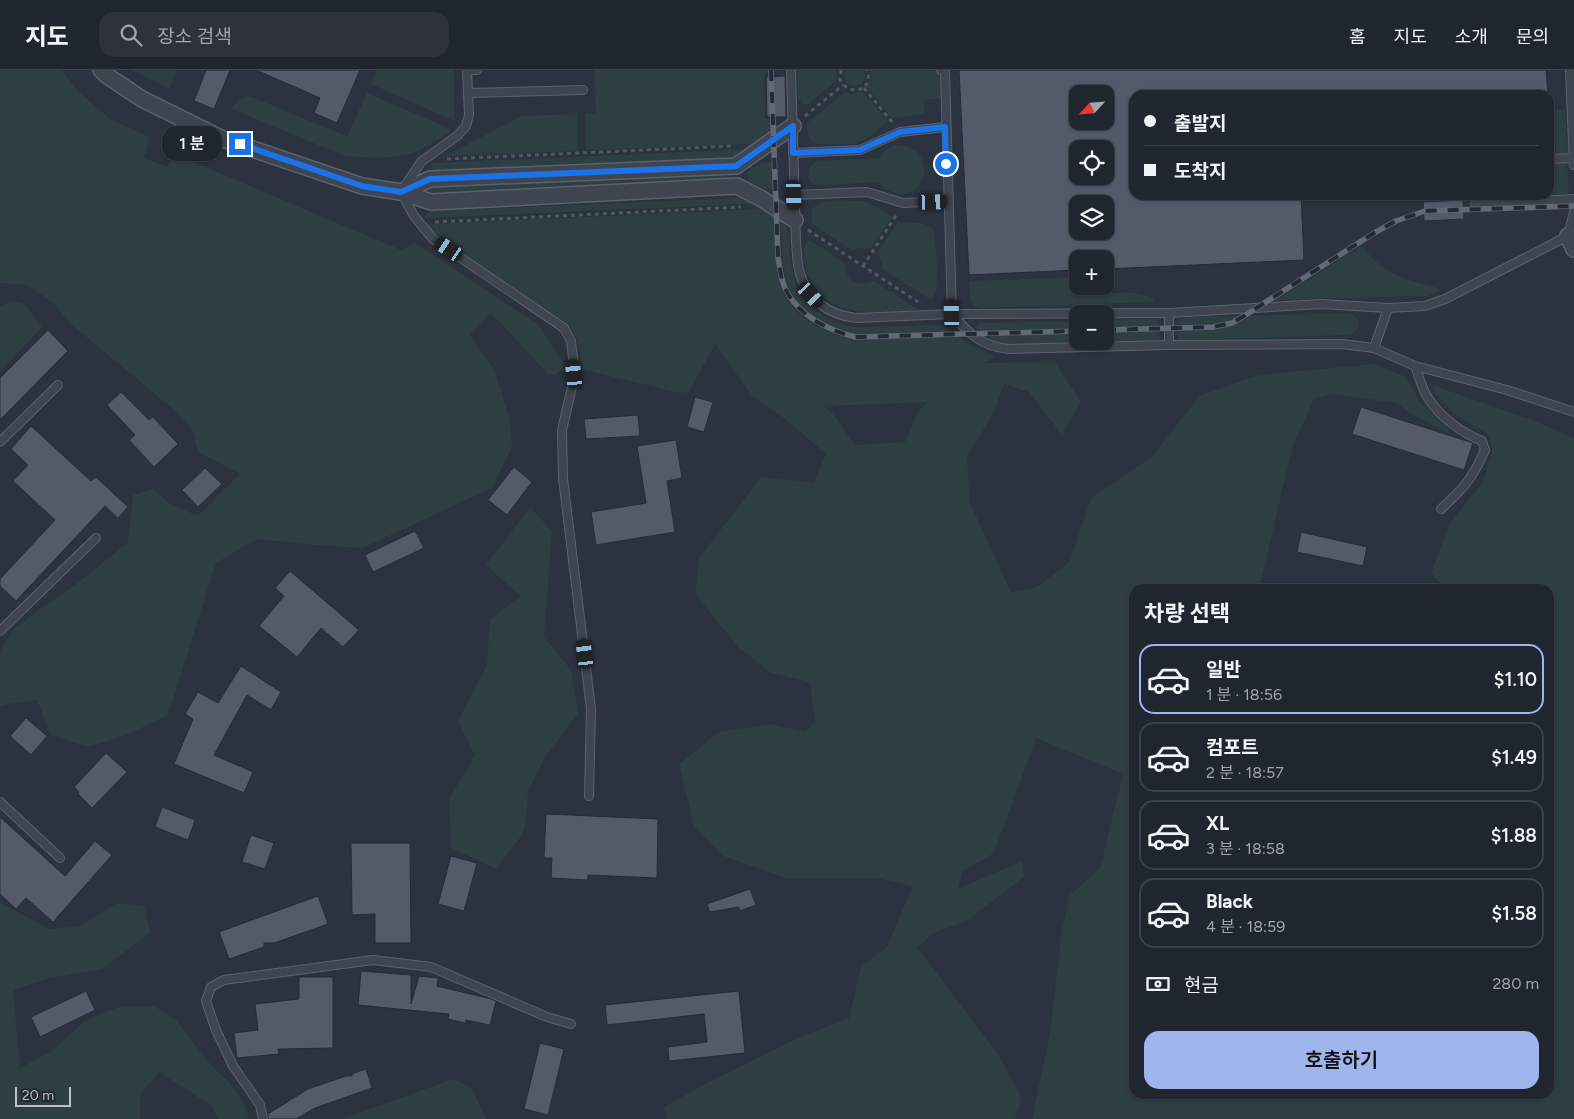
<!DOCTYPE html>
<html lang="ko">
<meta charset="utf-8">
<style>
:root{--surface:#202630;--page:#2d323c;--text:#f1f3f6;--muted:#a2a5ab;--line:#3d434c;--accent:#9fb5ec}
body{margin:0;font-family:Figtree,"Noto Sans KR",sans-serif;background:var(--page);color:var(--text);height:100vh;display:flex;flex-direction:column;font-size:19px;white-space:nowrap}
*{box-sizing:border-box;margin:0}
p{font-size:16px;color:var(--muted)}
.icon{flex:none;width:28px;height:28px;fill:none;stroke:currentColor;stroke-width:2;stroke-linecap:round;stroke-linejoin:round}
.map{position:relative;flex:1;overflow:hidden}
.details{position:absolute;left:1129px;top:514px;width:425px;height:515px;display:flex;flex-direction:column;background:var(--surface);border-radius:15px;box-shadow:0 1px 4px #0004,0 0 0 1px var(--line)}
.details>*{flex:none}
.guide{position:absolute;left:1129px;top:20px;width:425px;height:110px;border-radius:15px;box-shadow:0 1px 4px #0004,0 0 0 1px var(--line);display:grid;align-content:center;height:110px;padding:0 15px;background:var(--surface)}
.needle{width:32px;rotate:244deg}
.fabs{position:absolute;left:1069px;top:15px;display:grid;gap:10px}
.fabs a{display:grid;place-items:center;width:45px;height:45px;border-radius:10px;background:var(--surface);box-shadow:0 1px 4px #0004,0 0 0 1px var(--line);font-size:25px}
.scale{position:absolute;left:15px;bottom:12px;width:56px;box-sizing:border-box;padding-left:5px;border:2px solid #bbc0ca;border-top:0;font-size:14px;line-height:18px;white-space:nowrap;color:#bbc0ca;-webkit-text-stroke:4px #232935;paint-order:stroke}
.end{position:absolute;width:22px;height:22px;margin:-11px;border:6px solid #1a73e8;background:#fff;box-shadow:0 0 0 2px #fff}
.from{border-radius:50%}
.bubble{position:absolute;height:35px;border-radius:15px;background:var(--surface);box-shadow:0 1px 4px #0004,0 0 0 1px var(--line);font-size:16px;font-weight:600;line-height:35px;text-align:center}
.car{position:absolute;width:15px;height:30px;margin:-15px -8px;border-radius:6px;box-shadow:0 0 4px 1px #0007;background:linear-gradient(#222 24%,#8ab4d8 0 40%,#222 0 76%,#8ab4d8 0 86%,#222 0)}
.guide b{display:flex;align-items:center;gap:18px;height:48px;font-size:19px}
.guide b+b{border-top:1px solid var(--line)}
.guide i{width:12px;height:12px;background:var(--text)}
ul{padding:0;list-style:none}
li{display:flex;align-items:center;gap:15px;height:70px;margin:0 10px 8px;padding:0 5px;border:2px solid var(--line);border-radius:15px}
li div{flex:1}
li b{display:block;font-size:19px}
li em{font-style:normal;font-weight:600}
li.on{border-color:var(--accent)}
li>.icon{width:45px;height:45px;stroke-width:1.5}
h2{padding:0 15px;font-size:22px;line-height:60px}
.pay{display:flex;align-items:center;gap:12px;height:55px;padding:0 15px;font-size:19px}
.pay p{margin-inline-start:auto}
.cta{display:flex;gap:10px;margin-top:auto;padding:10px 15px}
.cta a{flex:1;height:58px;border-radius:15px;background:var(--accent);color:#111;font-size:20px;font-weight:600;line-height:58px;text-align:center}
header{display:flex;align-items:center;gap:30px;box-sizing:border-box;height:70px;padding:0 25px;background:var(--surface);border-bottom:1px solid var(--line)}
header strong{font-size:24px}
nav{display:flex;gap:28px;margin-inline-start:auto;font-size:18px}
.search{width:350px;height:45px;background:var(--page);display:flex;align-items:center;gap:12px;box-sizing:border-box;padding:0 18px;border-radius:15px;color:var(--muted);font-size:19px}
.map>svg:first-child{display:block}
.green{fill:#2d3f42;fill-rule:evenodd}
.building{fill:#545a6a;stroke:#252b37;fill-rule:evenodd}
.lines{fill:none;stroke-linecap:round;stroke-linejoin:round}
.lane-casing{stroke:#5c626d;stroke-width:10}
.street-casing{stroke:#5c626d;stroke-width:18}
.path{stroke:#4d5b60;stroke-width:3;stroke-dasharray:4 4;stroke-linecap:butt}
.lane{stroke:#3e4450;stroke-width:8}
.street{stroke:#3e4450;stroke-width:15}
.rail-casing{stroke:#616876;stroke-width:5.5}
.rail{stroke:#232935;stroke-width:4;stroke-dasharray:11;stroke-linecap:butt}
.route{stroke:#1a73e8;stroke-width:6}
</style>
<header>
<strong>지도</strong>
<div class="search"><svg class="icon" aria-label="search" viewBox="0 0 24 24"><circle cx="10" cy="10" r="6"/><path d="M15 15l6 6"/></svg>장소 검색</div>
<nav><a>홈</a><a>지도</a><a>소개</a><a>문의</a></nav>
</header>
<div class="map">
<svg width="1574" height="1049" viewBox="0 0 1574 1049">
<rect width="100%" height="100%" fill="#2b3240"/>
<!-- green -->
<g class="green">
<polygon points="0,0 62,0 78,21 110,49 150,67 144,88 167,97 175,84 401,180 415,173 539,255 565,296 555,305 548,304 497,249 490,244 470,265 494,299 510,349 512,377 492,418 363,478 316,475 257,469 216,493 168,645 124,666 87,677 51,665 37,630 11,633 0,637 0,581 14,559 39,540 87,506 128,472 133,425 153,419 170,434 198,446 240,404 198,382 192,358 173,339 73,256 53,233 27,215 0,213"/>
<polygon points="132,0 177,0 169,19"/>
<polygon points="377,0 454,0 454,51 371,14"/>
<polygon points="594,0 768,0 768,3 764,5 765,48 770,50 771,62 758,74 586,80 585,44 596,43"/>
<polygon points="798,0 837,0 836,11 807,35 802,34 798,28"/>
<path d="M846,0h18c8,21 -27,22 -18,0z"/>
<polygon points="870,0 931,0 939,2 942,28 924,30 925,44 892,48 867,17 871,8"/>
<path d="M862,21l26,30c-9,8 -18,17 -29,21 -6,3 -13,2 -20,2 -18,1 -34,3 -32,-21l38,-31 7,2z"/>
<path d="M367,23l84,36 -1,3c-12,7 -28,19 -41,22 -17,5 -50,4 -67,1l-110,-46 6,-9 11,-4 98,40z"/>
<polygon points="1554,40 1565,40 1568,83 1556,83"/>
<polygon points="577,44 578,81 445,86 522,46"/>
<path d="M895,75c39,-1 38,50 4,49 -8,-1 -15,-5 -19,-12l-61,3 -6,-1 -5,-7 2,-11 8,-5 60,-3 9,-9z"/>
<polygon points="751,79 739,87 434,100 430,97 433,93"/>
<polygon points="763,92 774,92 774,119 764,119 748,110 747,101"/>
<polygon points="1567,93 1569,124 1541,126 1549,125 1549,94"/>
<polygon points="722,104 726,107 723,111 431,123 428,120 431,117"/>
<polygon points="738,128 743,128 751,134 425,148 427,143 432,141"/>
<path d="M863,131l12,5 17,11 -22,32 -11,-1 -6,3 -41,-27v-14c9,-14 36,-8 51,-9z"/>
<path d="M760,139l15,9c1,19 0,39 3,58 7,37 43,58 77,63l103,-2 19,11 17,8 -8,7 69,-1 26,40 -19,33 -33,-43 -25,-8 -11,30 -26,43 3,46 41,89 26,-5 33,-26 21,-63 62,-42 46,-60 59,-21 116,-11 32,13 14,25 30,29 -3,1 -36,-18 -14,-11 -65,-9 -18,5 -21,46 -34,144h-125v505h415v-505h-104l-14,-16 19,-50 32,-40 9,-27 1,-7 -4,-15 -31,-18 -24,-25 2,-5 97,34 42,18v681h-542l18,-86 12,-103 8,-35 30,-27 23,-94 -87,-36 -42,115 -32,19 -4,17 64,-28 2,16 -57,44 -31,11 -19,15 82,109 23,42 -7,21h-348l-3,-12 41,-23 93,-46 51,-20 12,-52 26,-19 26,-61 -36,-8h-91l-63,-22 -29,-30 -15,-62 40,-32 51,-8 35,8 10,-10 -5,-40 -39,-9 -32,-25 -44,-54 4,-36 62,-81 53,6 12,-29 -41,-35 -32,-22 -38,-53 -26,48 -9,1 -100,-24c1,-19 0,-31 -13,-46l-118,-79 -13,-10 -9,-10zM928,332l-10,9 -13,31 -50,3 -21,-30 -10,-9z"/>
<path d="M781,151c10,8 8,21 9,33 3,40 25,66 65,73l81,-2 6,1 12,6 -99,2c-32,-5 -63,-26 -70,-59 -4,-17 -3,-36 -4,-54z"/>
<path d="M898,152l24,1 10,5 3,7c0,15 7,56 -4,65l-49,-31v-7l-5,-9z"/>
<path d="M808,171h3l34,22c0,17 13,25 29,18l45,29c-38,1 -81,11 -106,-25 -7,-12 -11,-26 -9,-40z"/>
<path d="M1362,176c23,30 44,33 79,43l-3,3 -10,4 -152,4z"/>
<path d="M1077,207l1,9h10v9c18,-1 56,-8 67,7l-174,6 -7,-2 -4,-8v-17z"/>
<polygon points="11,231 24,234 42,257 0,302 0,236"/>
<path d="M1348,243c14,3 14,18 1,22l-171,5v-10c29,-1 45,2 70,-14z"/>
<polygon points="1239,246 1221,253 1178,255 1179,250 1185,247"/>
<polygon points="1153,249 1158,251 1159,256 1105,257 1105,250"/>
<polygon points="1077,251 1077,258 980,261 976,257 980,253"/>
<polygon points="1159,261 1160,270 1008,275 996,273 986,266 1077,263 1078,271 1105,271 1105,262"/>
<polygon points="530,437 552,461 544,567 571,600 578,643 545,687 528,721 526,750 522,765 496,799 451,778 449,729 475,685 458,651 487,595 490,550 520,526 486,495"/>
<polygon points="0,832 49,859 80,856 117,833 144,836 150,863 102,899 46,909 13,920 20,998 52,981 86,950 121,936 154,936 176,950 211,995 229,1012 244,1033 249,1049 218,1049 212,1036 159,1002 140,1025 140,1049 0,1049"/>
<polygon points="453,1009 472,1018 486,1049 342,1049"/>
</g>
<!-- building -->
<g class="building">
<polygon points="206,0 230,0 214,39 194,31"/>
<polygon points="256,0 360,0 337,53 314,43 320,28"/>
<path d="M959,0h587l2,25h-414v100h167l3,65 -199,9v-10h-27v11l-109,5zM1078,24h27v27h-27zM1078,79h27v27h-27zM1078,134h27v27h-27z"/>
<polygon points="785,6 786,47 767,47 766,7"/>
<polygon points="1463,130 1464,149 1424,151 1423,132"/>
<polygon points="48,260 68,281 0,350 0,308"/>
<polygon points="121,322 149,350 153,347 178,374 154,397 129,370 135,365 107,335"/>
<polygon points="695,327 713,332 704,362 687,357"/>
<polygon points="1361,337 1473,373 1464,400 1352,364"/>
<polygon points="638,345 640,366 586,369 584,349"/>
<polygon points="31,356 91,411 96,407 128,437 118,448 105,436 16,531 0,516 0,509 55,450 13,411 28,395 11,379"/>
<polygon points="676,370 682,408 667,411 675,462 596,475 591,442 646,433 637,376"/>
<polygon points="514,397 532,412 507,445 488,430"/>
<polygon points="205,398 222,414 198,437 182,420"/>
<polygon points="415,461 424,478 373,502 365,485"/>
<polygon points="1301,462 1367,477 1363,496 1297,482"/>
<polygon points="290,501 359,560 343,577 321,558 297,587 259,556 284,526 275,518"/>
<polygon points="241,596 281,622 271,640 247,625 214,685 253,702 244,723 174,694 193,649 185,644 198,622 218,633"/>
<polygon points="26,648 47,666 31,685 10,666"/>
<polygon points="106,683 127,702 92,738 78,724 79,722 74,717"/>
<polygon points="162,737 195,750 188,770 155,757"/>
<polygon points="546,744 658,749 657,808 588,805 588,810 551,808 552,788 544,788"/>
<polygon points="0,747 65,806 95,771 112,785 53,852 26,828 16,839 0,824"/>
<polygon points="251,765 274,773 265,799 242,792"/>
<polygon points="351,773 410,773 411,873 375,873 375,844 352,845"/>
<polygon points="451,786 477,793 464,841 438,834"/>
<polygon points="750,819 756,835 740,841 739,837 710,842 707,834"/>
<polygon points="318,826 328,854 274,873 264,873 264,877 229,889 219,862"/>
<polygon points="361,901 411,905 411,934 419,906 438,908 437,916 491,929 496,931 490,955 466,950 465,953 448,949 449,944 358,935"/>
<polygon points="299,907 333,907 333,978 278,979 279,984 237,988 234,963 258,960 255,934 299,929"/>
<polygon points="86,921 95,940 40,967 31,947"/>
<polygon points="739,921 745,983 669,991 668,977 707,972 704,944 607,955 605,935"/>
<polygon points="540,973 564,979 548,1045 524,1039"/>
<polygon points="366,999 372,1018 315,1038 296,1049 268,1049 268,1044 308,1019 346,1006 352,1006 352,1004"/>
</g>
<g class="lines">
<defs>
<g id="lane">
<polyline points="467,0 469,45 466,56 458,65 421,92 401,122 414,146 433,169 564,258 571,271 575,304 562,360 563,408 591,639 589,726"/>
<polyline points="467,0 477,0"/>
<path d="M791,0l5,172c1,10 1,20 3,28 7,29 29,45 57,48l96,-4 217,-1 152,-9 67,4 37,-2 20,-7 123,-63 6,-24"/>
<path d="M941,0l4,2 7,242c17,20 29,32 57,35l160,-4 173,-1 32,4 41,18 92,24 67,22"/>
<polyline points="1570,0 1574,95"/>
<polyline points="468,23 583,20"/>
<polyline points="793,83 860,80 900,62 945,57"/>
<polyline points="1549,89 1574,88"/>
<polyline points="795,125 867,122 903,133 948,131"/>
<polyline points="1475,135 1574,129"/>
<polyline points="1169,243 1169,275"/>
<polyline points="1374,278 1388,238"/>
<path d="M1415,296c4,10 7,23 13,32 12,19 34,35 54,43l3,9c-12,28 -22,39 -44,59"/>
<polyline points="0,372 58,315"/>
<polyline points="0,561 96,468"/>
<polyline points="0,732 60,788"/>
<polyline points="263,1049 260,1035 233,996 216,960 206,931 211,917 224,910 373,890 431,897 547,947 571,954"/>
</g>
<g id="street">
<polyline points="101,0 106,5 142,29 223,69 362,116 401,122 431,132 737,116 762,129 795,150"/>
<polyline points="401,122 430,109 736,96 793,56"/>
<polyline points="1568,166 1574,179"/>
</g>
</defs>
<!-- lane casing -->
<use href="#lane" class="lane-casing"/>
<!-- street casing -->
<use href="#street" class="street-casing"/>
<!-- path -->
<g class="path">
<path d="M841,0l-1,10c11,18 34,10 27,-10"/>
<polyline points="864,18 892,52"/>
<polyline points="805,46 843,15"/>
<polyline points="447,89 733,76"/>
<polyline points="435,152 741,137"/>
<polyline points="808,160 918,232"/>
<polyline points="863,196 897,144"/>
</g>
<!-- lane -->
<use href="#lane" class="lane"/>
<!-- street -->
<use href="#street" class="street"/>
<defs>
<g id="rail">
<path d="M771,0l7,187c2,12 3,26 10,37 15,24 40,36 67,43l223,-6"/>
<polyline points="1105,260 1213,257 1232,253 1244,246 1374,163 1396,151 1425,141 1574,136"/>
</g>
</defs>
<!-- rail casing -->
<use href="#rail" class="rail-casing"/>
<!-- rail -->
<use href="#rail" class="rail"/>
</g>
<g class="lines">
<!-- route -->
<polyline class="route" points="240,74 362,116 401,122 430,109 736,96 793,56 793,83 860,80 900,62 945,57 946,94"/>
</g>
</svg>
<div class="fabs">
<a><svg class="needle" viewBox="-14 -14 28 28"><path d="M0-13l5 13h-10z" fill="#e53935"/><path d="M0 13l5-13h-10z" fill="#a2a5ab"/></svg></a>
<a><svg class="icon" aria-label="locate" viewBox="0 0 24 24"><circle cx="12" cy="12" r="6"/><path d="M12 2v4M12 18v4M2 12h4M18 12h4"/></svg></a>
<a><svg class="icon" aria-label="layers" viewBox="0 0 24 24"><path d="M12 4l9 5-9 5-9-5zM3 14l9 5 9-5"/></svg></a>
<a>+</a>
<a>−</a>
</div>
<div class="scale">20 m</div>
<i class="end from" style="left:946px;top:94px"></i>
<i class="end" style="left:240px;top:74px"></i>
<div class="bubble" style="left:162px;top:56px;width:60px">1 분</div>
<i class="car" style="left:794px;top:125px;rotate:178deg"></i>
<i class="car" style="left:933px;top:132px;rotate:88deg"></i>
<i class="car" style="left:449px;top:179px;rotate:304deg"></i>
<i class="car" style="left:811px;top:225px;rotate:137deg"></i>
<i class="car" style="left:952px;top:244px;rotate:358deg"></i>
<i class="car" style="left:574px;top:304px;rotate:354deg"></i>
<i class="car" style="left:585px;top:584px;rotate:353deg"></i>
<div class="guide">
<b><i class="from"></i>출발지</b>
<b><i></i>도착지</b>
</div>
<section class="details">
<h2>차량 선택</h2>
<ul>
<li class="on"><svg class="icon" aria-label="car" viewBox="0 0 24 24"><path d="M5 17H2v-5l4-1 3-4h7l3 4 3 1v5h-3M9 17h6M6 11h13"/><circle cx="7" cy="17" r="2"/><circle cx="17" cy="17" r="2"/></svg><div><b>일반</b><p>1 분 · 18:56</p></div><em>$1.10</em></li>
<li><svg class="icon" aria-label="car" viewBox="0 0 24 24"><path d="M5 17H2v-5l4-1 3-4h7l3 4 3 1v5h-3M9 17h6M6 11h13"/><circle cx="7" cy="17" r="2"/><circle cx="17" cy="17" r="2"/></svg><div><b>컴포트</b><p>2 분 · 18:57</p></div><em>$1.49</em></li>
<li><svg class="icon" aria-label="car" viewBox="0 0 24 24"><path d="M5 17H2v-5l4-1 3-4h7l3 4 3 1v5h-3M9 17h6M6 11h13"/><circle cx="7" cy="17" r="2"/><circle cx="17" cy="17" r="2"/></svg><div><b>XL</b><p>3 분 · 18:58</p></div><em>$1.88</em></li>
<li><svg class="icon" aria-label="car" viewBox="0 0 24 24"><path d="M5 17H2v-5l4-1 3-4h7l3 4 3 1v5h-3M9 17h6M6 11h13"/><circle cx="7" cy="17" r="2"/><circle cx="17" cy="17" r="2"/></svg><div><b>Black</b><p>4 분 · 18:59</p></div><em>$1.58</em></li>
</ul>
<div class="pay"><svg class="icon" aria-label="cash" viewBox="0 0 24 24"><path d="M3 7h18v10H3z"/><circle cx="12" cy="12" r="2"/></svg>현금<p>280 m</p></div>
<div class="cta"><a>호출하기</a></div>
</section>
</div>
